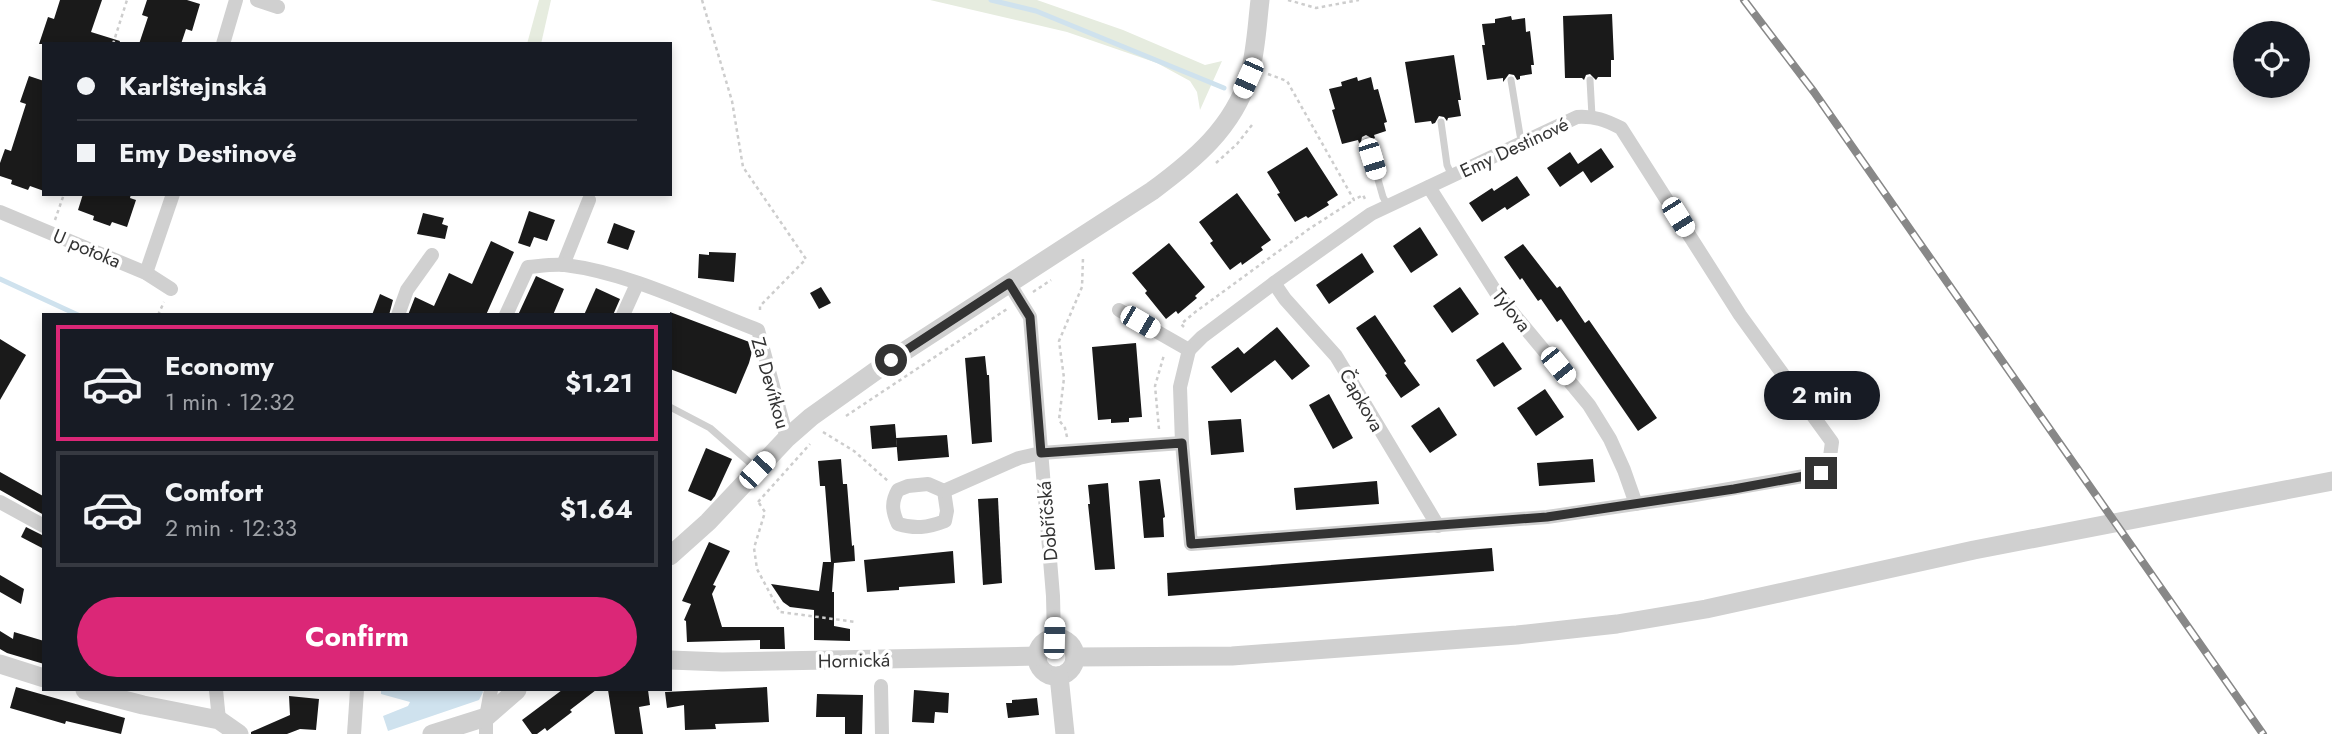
<!DOCTYPE html>
<meta charset="utf-8">
<style>
:root{--surface:#171b24;--page:#20242c;--text:#f1f3f6;--muted:#9ea1a6;--line:#363941;--accent:#db2777}
body{margin:0;font-family:Jost,sans-serif;background:var(--page);color:var(--text);height:100vh;display:flex;flex-direction:column;font-size:26px;white-space:nowrap}
*{box-sizing:border-box;margin:0}
p{font-size:23px;color:var(--muted)}
.icon{flex:none;width:38px;height:38px;fill:none;stroke:currentColor;stroke-width:2;stroke-linecap:round;stroke-linejoin:round}
.map{position:relative;flex:1;overflow:hidden}
.panel{position:absolute;left:42px;top:313px;width:630px;height:378px;display:flex;flex-direction:column;background:var(--surface);border-radius:0px;box-shadow:0 4px 10px #0003}
.panel>*{flex:none}
.hud{position:absolute;left:42px;top:42px;width:630px;height:154px;border-radius:0px;box-shadow:0 4px 10px #0003;display:grid;align-content:center;height:154px;padding:0 35px;background:var(--surface)}
.controls{position:absolute;left:2233px;top:21px;display:grid;gap:14px}
.controls a{display:grid;place-items:center;width:77px;height:77px;border-radius:50%;background:var(--surface);box-shadow:0 4px 10px #0003;font-size:35px}
.end{position:absolute;width:32px;height:32px;margin:-16px;border:9px solid #333;background:#fff;box-shadow:0 0 0 4px #fff}
.from{border-radius:50%}
.bubble{position:absolute;height:49px;border-radius:24px;background:var(--surface);box-shadow:0 4px 10px #0003;font-size:23px;font-weight:700;line-height:49px;text-align:center}
.car{position:absolute;width:21px;height:42px;margin:-21px -10px;border-radius:9px;box-shadow:0 0 5px 2px #0007;background:linear-gradient(#fff 24%,#345 0 40%,#fff 0 76%,#345 0 86%,#fff 0)}
.hud b{display:flex;align-items:center;gap:24px;height:66px;font-size:26px}
.hud b+b{border-top:2px solid var(--line)}
.hud i{width:18px;height:18px;background:var(--text)}
ul{padding:12px 0 0;list-style:none}
li{display:flex;align-items:center;gap:21px;height:116px;margin:0 14px 10px;padding:0 21px;border:4px solid var(--line);border-radius:0px}
li div{flex:1}
li b{display:block;font-size:26px}
li em{font-style:normal;font-weight:700}
li.active{border-color:var(--accent)}
li>.icon{width:63px;height:63px;stroke-width:1.5}
.action{display:flex;gap:14px;margin-top:auto;padding:14px 35px}
.action a{flex:1;height:80px;border-radius:42px;background:var(--accent);color:#fff;font-size:28px;font-weight:700;line-height:80px;text-align:center}
.map>svg:first-child{display:block}
.green{fill:#e6ecdf}
.water{fill:#cfe2ee}
.lines{fill:none;stroke-linecap:round;stroke-linejoin:round}
.stream{stroke:#cfe2ee;stroke-width:5}
.building{fill:#1a1a1a}
.path{stroke:#cdcdcd;stroke-width:2.5;stroke-dasharray:3.5 3.5;stroke-linecap:butt}
.service{stroke:#d0d0d0;stroke-width:7}
.minor{stroke:#d0d0d0;stroke-width:14}
.tertiary{stroke:#d0d0d0;stroke-width:19}
.rail-casing{stroke:#888;stroke-width:8}
.rail{stroke:#fff;stroke-width:5;stroke-dasharray:16;stroke-linecap:butt}
.route{stroke:#333;stroke-width:9}
.labels{text-anchor:middle;stroke-width:7;stroke-linejoin:round;paint-order:stroke}
.street-label{font-size:19px;fill:#333;stroke:#fff}
</style>
<div class="map">
<svg width="2332" height="734" viewBox="0 0 2332 734">
<rect width="100%" height="100%" fill="#fff"/>
<!-- green -->
<g class="green">
<polygon points="539,0 551,0 541,44 527,44"/>
<polygon points="930,0 1037,0 1123,30 1205,65 1222,61 1200,110 1197,92 1190,81 1157,63 1067,32"/>
</g>
<!-- water -->
<polygon class="water" points="381,690 482,690 483,692 479,700 388,731 383,716 408,706 410,702 381,694"/>
<g class="lines">
<!-- stream -->
<g class="stream">
<polyline points="991,0 1036,11 1224,88"/>
<polyline points="0,279 78,315"/>
</g>
</g>
<!-- building -->
<g class="building">
<polygon points="60,0 102,0 91,32 120,41 119,44 39,44 48,17 54,19"/>
<polygon points="147,0 187,0 200,4 192,31 186,29 181,44 139,44 148,17 142,15"/>
<polygon points="1612,14 1614,60 1611,60 1611,77 1598,77 1596,80 1590,74 1586,75 1584,80 1582,78 1565,78 1563,16"/>
<polygon points="1511,16 1512,20 1525,18 1526,32 1530,31 1534,65 1531,65 1532,74 1520,76 1520,79 1517,80 1514,75 1509,74 1503,82 1503,78 1487,80 1482,45 1485,45 1482,24 1495,23 1495,19"/>
<polygon points="1454,55 1461,100 1458,100 1461,116 1448,118 1447,121 1444,117 1439,116 1435,123 1432,124 1431,121 1415,123 1405,62"/>
<polygon points="29,76 44,81 44,191 30,186 28,190 11,184 12,180 0,176 0,163 5,149 11,151 26,104 20,102"/>
<polygon points="1357,77 1358,81 1371,77 1374,90 1378,89 1387,122 1384,123 1386,131 1374,135 1375,138 1373,139 1366,135 1362,137 1361,142 1359,143 1358,140 1342,144 1332,110 1335,109 1329,89 1342,86 1341,82"/>
<polygon points="1307,147 1338,195 1327,202 1329,205 1308,218 1306,216 1295,222 1277,194 1280,193 1267,172"/>
<polygon points="1601,148 1614,167 1591,183 1583,171 1560,187 1547,168 1570,152 1578,164"/>
<polygon points="1517,176 1530,195 1507,210 1505,207 1482,222 1469,203 1492,188 1494,191"/>
<polygon points="1237,193 1271,240 1261,247 1263,250 1242,265 1241,262 1230,270 1210,243 1213,241 1199,222"/>
<polygon points="83,194 131,194 130,198 136,200 127,227 112,222 110,226 93,220 94,216 78,210"/>
<polygon points="529,211 555,220 547,241 534,237 530,247 518,243"/>
<polygon points="423,213 444,218 442,224 448,226 445,239 417,234"/>
<polygon points="614,223 635,231 628,250 607,243"/>
<polygon points="1420,227 1438,255 1411,273 1393,246"/>
<polygon points="491,241 514,252 486,315 408,315 415,297 434,306 449,273 472,284"/>
<polygon points="1169,243 1205,287 1195,296 1197,298 1178,314 1176,311 1166,319 1145,293 1147,291 1132,273"/>
<polygon points="1523,244 1557,288 1560,286 1585,323 1589,320 1657,418 1638,431 1561,319 1557,322 1541,299 1538,301 1522,278 1520,280 1504,257"/>
<polygon points="709,252 736,253 734,282 698,278 699,254 709,255"/>
<polygon points="1362,253 1374,272 1329,304 1316,285"/>
<polygon points="536,276 564,289 553,315 518,315"/>
<polygon points="821,287 831,303 819,309 810,293"/>
<polygon points="1460,287 1479,314 1452,333 1433,306"/>
<polygon points="596,288 620,299 613,315 584,315"/>
<polygon points="380,294 393,300 389,315 372,315"/>
<polygon points="670,312 752,343 753,348 749,363 736,394 670,369"/>
<polygon points="1375,315 1406,361 1404,363 1420,385 1401,398 1385,375 1387,374 1356,328"/>
<polygon points="1277,327 1310,366 1292,380 1275,360 1231,393 1211,367 1238,347 1244,354"/>
<polygon points="0,339 26,355 0,400"/>
<polygon points="1503,342 1522,369 1494,387 1476,360"/>
<polygon points="1136,343 1142,417 1129,418 1129,422 1111,423 1111,419 1098,420 1092,347"/>
<polygon points="985,356 987,375 989,375 992,442 972,444 965,358"/>
<polygon points="1545,389 1564,417 1536,436 1517,408"/>
<polygon points="1329,394 1353,438 1333,449 1309,405"/>
<polygon points="1439,407 1457,435 1430,453 1411,426"/>
<polygon points="1241,419 1244,452 1211,455 1208,421"/>
<polygon points="895,424 897,447 872,449 870,426"/>
<polygon points="947,435 949,457 898,461 896,438"/>
<polygon points="706,448 732,459 715,496 711,501 688,491"/>
<polygon points="841,459 843,484 847,484 852,546 854,545 855,561 834,563 832,592 834,592 834,626 850,629 850,641 814,640 814,610 790,607 783,602 771,584 819,591 823,562 831,562 825,486 820,486 818,461"/>
<polygon points="1593,459 1595,482 1539,486 1537,463"/>
<polygon points="0,472 43,496 44,494 44,515 0,490"/>
<polygon points="1160,479 1165,517 1163,518 1164,537 1144,538 1139,481"/>
<polygon points="1377,481 1379,504 1296,510 1294,488"/>
<polygon points="1108,483 1115,569 1095,570 1088,504 1090,504 1088,485"/>
<polygon points="998,498 1002,583 983,585 978,499"/>
<polygon points="26,527 44,536 44,549 21,537"/>
<polygon points="709,542 730,551 713,585 716,586 712,594 722,627 784,627 785,649 760,649 760,640 687,642 686,621 684,620 691,604 682,601"/>
<polygon points="1492,548 1494,571 1168,596 1167,573"/>
<polygon points="953,551 955,583 899,587 899,590 867,592 864,560"/>
<polygon points="0,575 24,589 21,604 0,592"/>
<polygon points="0,631 13,639 14,632 44,641 44,664 7,653 0,649"/>
<polygon points="16,687 125,718 121,734 66,721 65,724 10,708"/>
<polygon points="767,687 769,722 715,724 716,729 685,730 684,705 667,708 665,692"/>
<polygon points="562,690 596,690 570,710 572,712 547,731 545,728 537,734 532,734 522,720"/>
<polygon points="608,690 648,690 650,705 639,707 643,734 615,734"/>
<polygon points="914,690 949,693 948,713 935,712 934,723 912,722"/>
<polygon points="817,694 863,695 862,734 845,734 845,717 816,717"/>
<polygon points="289,696 319,699 316,730 300,729 287,734 251,734 251,732 290,715"/>
<polygon points="1037,698 1039,715 1008,718 1006,703 1012,703 1012,700"/>
</g>
<g class="lines">
<!-- path -->
<g class="path">
<polyline points="702,0 732,101 743,167 806,259 760,306 760,313"/>
<polyline points="1288,0 1316,8 1359,0"/>
<polyline points="113,44 127,0"/>
<polyline points="1268,74 1287,81 1354,200 1363,195 1366,201"/>
<polyline points="1216,163 1237,144 1252,125"/>
<polyline points="55,220 64,194"/>
<polyline points="1033,292 1051,280"/>
<polyline points="158,315 164,302"/>
<polyline points="1184,327 1181,324 1194,313 1309,229 1354,200"/>
<polyline points="846,416 1007,309"/>
<polyline points="1159,429 1155,386 1164,355"/>
<polyline points="823,432 854,451 888,481"/>
<polyline points="1067,437 1065,428 1059,420 1064,378 1059,341 1082,287 1083,258"/>
<polyline points="758,502 810,444"/>
<polyline points="759,503 765,512 754,548 757,569 780,612 856,622"/>
</g>
<!-- service -->
<g class="service">
<polyline points="1511,80 1520,135 1523,142"/>
<polyline points="1590,80 1592,116"/>
<polyline points="1441,122 1447,165 1452,176"/>
<polyline points="1367,141 1383,197 1388,206"/>
<polyline points="670,407 710,428 757,469"/>
</g>
<!-- minor -->
<g class="minor">
<polyline points="257,0 278,7"/>
<polyline points="223,44 236,0"/>
<polyline points="1429,187 1497,294 1589,405 1610,439 1624,470 1636,504"/>
<polyline points="0,212 146,273 171,289"/>
<polyline points="563,265 589,200"/>
<polyline points="146,273 173,194"/>
<polyline points="1009,283 1030,317 1053,596 1054,638"/>
<polyline points="1274,283 1285,299 1336,356 1438,526"/>
<polyline points="398,315 407,290 432,255"/>
<path d="M506,315l22,-48c12,-1 25,-3 37,-2 65,8 132,42 193,65l29,108"/>
<polyline points="623,315 637,284"/>
<path d="M1182,443l9,101 356,-27 142,-21 132,-23 8,-9 3,-22 -92,-127 -119,-187c-16,-8 -26,-12 -44,-11l-206,97 -97,69 -72,54 -13,13"/>
<path d="M928,484l16,7 3,20 -2,10c-18,7 -30,8 -47,3 -6,-13 -7,-22 0,-34l10,-4z"/>
<polyline points="944,491 1019,458 1041,453 1182,443 1180,387 1189,350 1119,310"/>
<polyline points="0,502 44,526"/>
<polyline points="881,686 882,734"/>
<polyline points="216,690 219,720"/>
<polyline points="354,734 357,690"/>
<polyline points="486,734 486,717 491,690"/>
</g>
<!-- tertiary -->
<g class="tertiary">
<path d="M670,556l38,-34 79,-84 24,-21 80,-57 261,-169c42,-31 81,-63 97,-115 7,-24 8,-51 11,-76"/>
<circle cx="1056" cy="657" r="19"/>
<polyline points="1075,657 1232,656 1517,635 1617,624 1706,609 1974,550 2332,481"/>
<polyline points="670,660 722,662 1038,656"/>
<polyline points="0,664 44,678"/>
<polyline points="1059,676 1065,734"/>
<polyline points="85,690 143,705 219,720 239,734"/>
<polyline points="432,734 486,717 517,690"/>
</g>
<defs>
<polyline id="rail" points="1744,0 1814,92 2263,734"/>
</defs>
<!-- rail casing -->
<use href="#rail" class="rail-casing"/>
<!-- rail -->
<use href="#rail" class="rail"/>
</g>
<g class="lines">
<!-- route -->
<polyline class="route" points="891,360 1009,283 1030,317 1041,453 1182,443 1191,544 1547,517 1734,489 1821,473"/>
</g>
<g class="labels">
<!-- street labels -->
<g class="street-label">
<text transform="translate(1514 147) rotate(-25)" y="7">Emy Destinové</text>
<text transform="translate(87 248) rotate(23)" y="7">U potoka</text>
<text transform="translate(1512 310) rotate(51)" y="7">Tylova</text>
<text transform="translate(771 383) rotate(74)" y="7">Za Devítkou</text>
<text transform="translate(1362 400) rotate(60)" y="7">Čapkova</text>
<text transform="translate(1047 521) rotate(-95)" y="7">Dobříčská</text>
<text transform="translate(854 660) rotate(-1)" y="7">Hornická</text>
</g>
</g>
</svg>
<div class="controls">
<a><svg class="icon" aria-label="locate" viewBox="0 0 24 24"><circle cx="12" cy="12" r="6"/><path d="M12 2v4M12 18v4M2 12h4M18 12h4"/></svg></a>
</div>
<i class="end from" style="left:891px;top:360px"></i>
<i class="end" style="left:1821px;top:473px"></i>
<div class="bubble" style="left:1764px;top:371px;width:116px">2 min</div>
<i class="car" style="left:1248px;top:78px;rotate:204deg"></i>
<i class="car" style="left:1372px;top:159px;rotate:163deg"></i>
<i class="car" style="left:1678px;top:217px;rotate:148deg"></i>
<i class="car" style="left:1140px;top:322px;rotate:120deg"></i>
<i class="car" style="left:1558px;top:366px;rotate:141deg"></i>
<i class="car" style="left:757px;top:470px;rotate:43deg"></i>
<i class="car" style="left:1054px;top:638px;rotate:2deg"></i>
<div class="hud">
<b><i class="from"></i>Karlštejnská</b>
<b><i></i>Emy Destinové</b>
</div>
<section class="panel">
<ul>
<li class="active"><svg class="icon" aria-label="car" viewBox="0 0 24 24"><path d="M5 17H2v-5l4-1 3-4h7l3 4 3 1v5h-3M9 17h6M6 11h13"/><circle cx="7" cy="17" r="2"/><circle cx="17" cy="17" r="2"/></svg><div><b>Economy</b><p>1 min · 12:32</p></div><em>$1.21</em></li>
<li><svg class="icon" aria-label="car" viewBox="0 0 24 24"><path d="M5 17H2v-5l4-1 3-4h7l3 4 3 1v5h-3M9 17h6M6 11h13"/><circle cx="7" cy="17" r="2"/><circle cx="17" cy="17" r="2"/></svg><div><b>Comfort</b><p>2 min · 12:33</p></div><em>$1.64</em></li>
</ul>
<div class="action"><a>Confirm</a></div>
</section>
</div>
